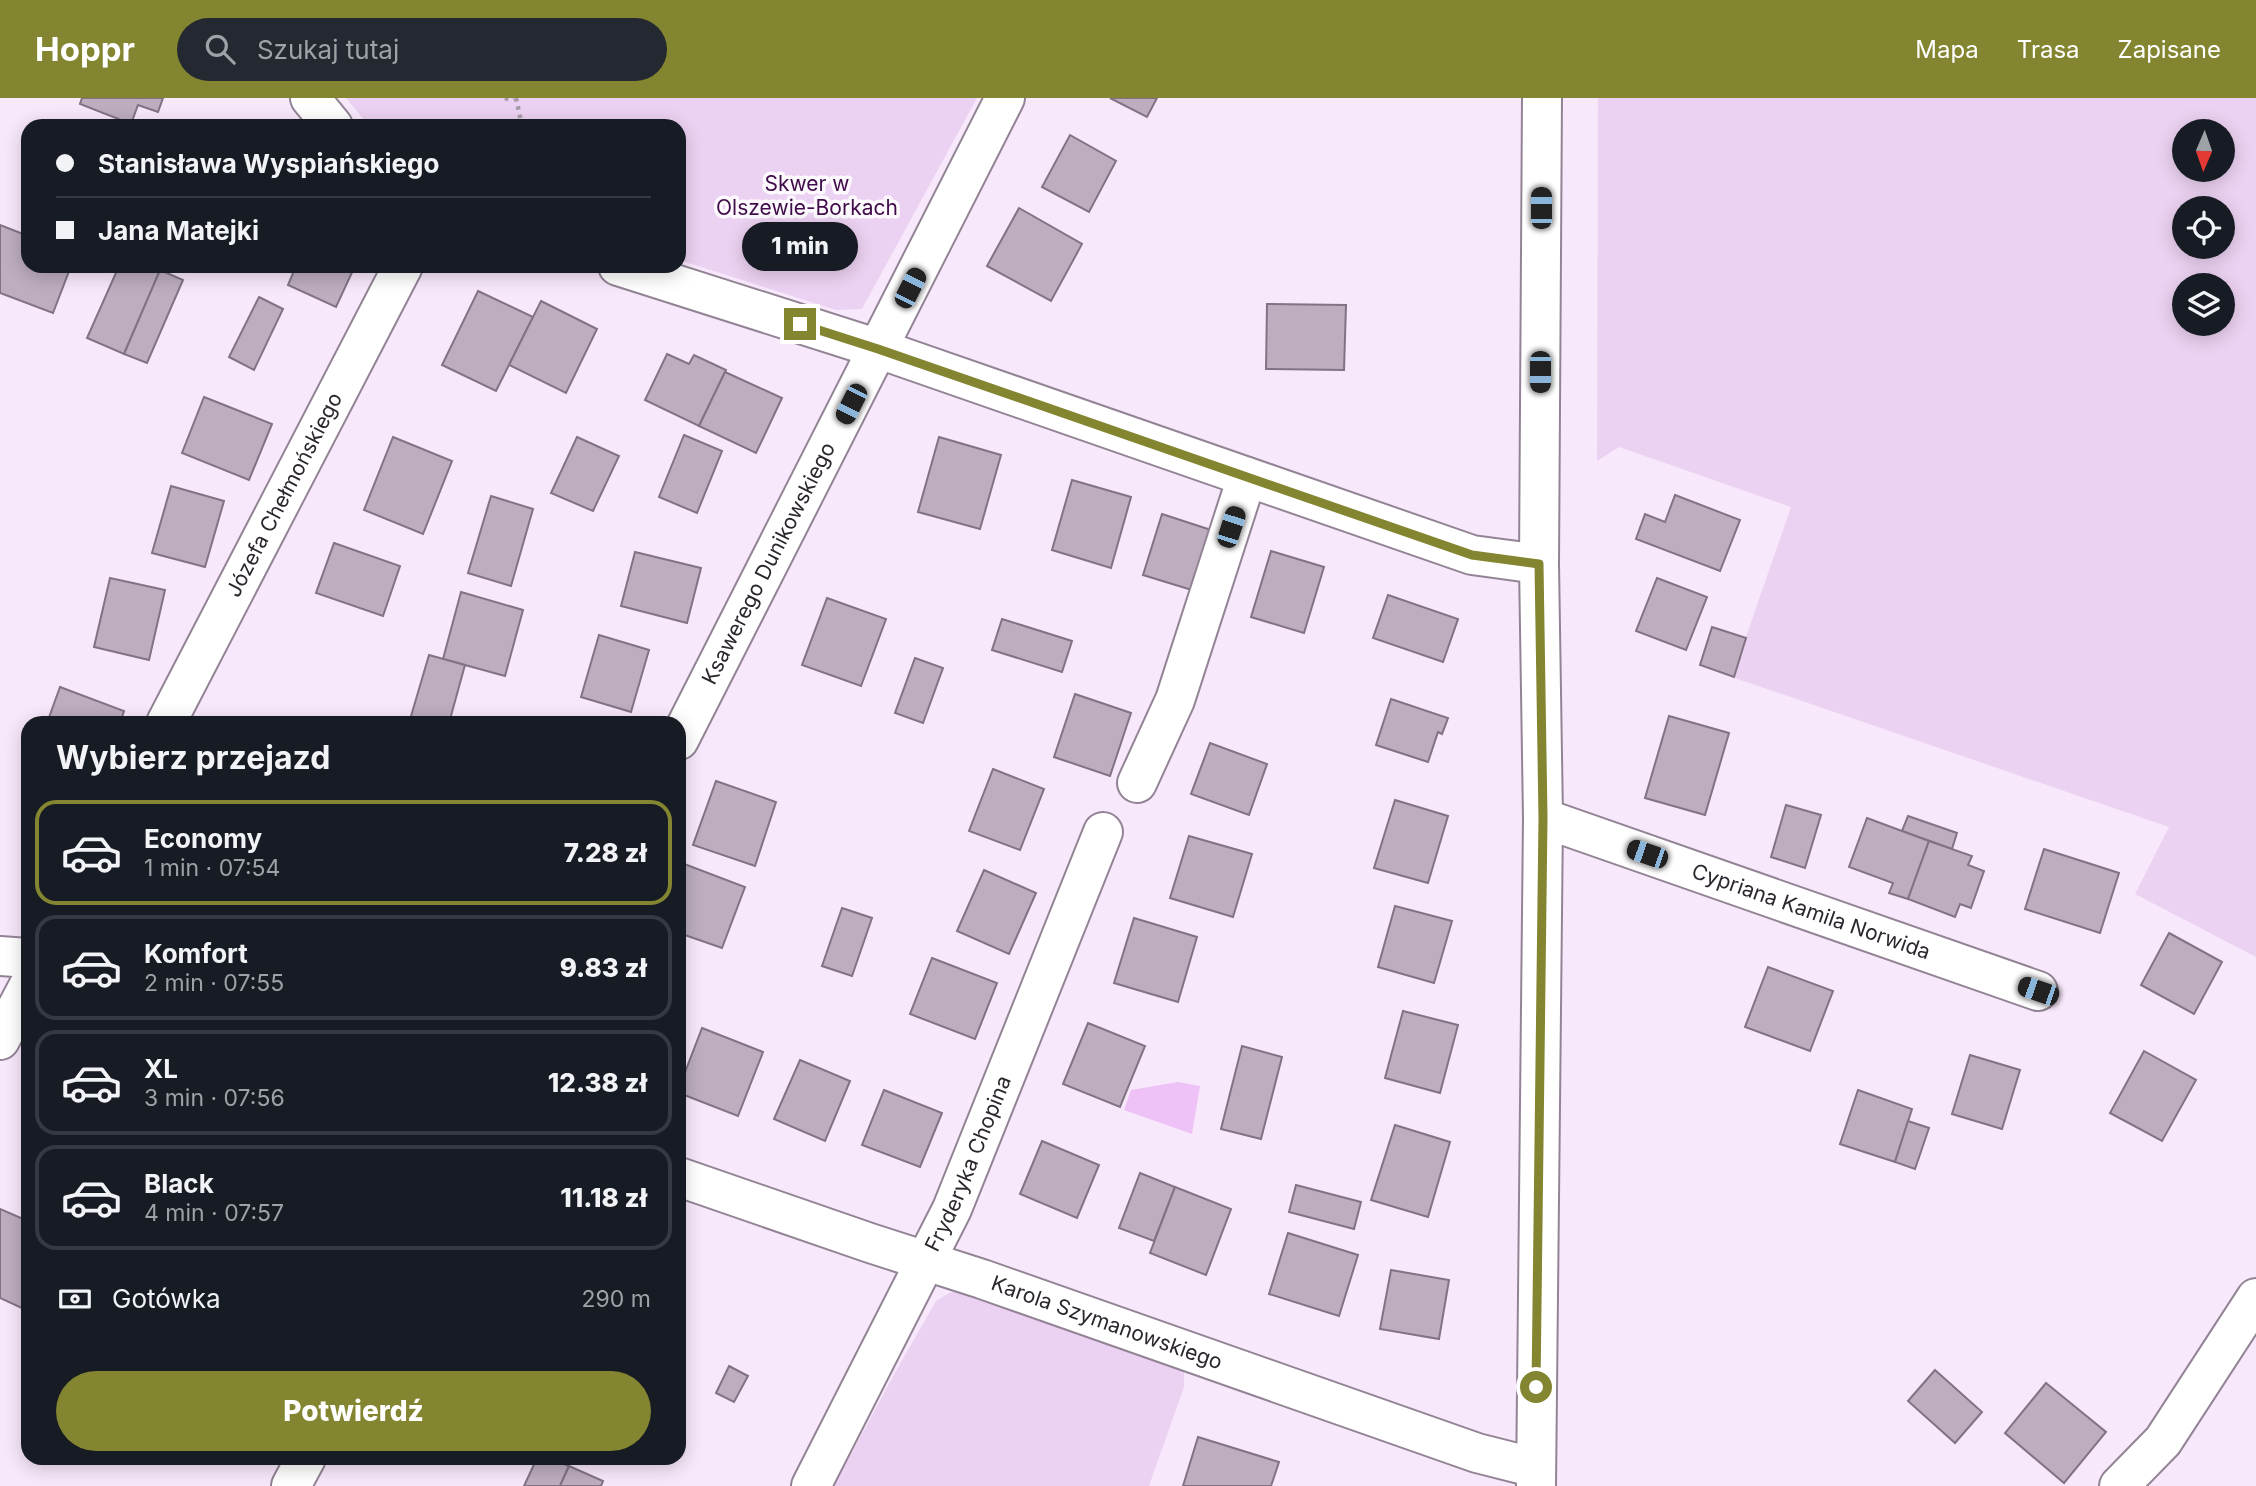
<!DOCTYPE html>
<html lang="pl">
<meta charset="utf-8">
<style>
:root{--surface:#171b24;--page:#242831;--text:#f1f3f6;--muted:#9ea1a6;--line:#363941;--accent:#838530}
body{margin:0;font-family:Inter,sans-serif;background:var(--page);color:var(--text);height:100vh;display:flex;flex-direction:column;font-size:26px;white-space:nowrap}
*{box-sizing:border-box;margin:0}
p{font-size:23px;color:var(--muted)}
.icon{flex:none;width:38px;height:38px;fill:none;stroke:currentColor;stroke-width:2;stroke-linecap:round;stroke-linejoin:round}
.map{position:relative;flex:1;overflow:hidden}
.panel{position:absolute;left:21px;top:618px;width:665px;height:749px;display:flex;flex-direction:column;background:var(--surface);border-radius:21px;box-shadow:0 4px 18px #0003}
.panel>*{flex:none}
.guide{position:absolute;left:21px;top:21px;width:665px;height:154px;border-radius:21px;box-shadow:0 4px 18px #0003;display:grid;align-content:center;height:154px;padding:0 35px;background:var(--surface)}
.needle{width:46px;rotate:182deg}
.fabs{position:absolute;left:2172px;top:21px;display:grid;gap:14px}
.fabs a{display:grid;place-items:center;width:63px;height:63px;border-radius:50%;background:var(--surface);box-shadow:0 4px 18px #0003;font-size:35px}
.end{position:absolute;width:32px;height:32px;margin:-16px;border:9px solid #838530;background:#fff;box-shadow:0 0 0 4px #fff}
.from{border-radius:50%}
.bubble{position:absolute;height:49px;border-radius:24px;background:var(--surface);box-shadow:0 4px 18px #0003;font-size:23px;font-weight:800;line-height:49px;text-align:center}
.car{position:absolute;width:21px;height:42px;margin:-21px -10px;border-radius:9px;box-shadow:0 0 5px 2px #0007;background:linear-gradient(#222 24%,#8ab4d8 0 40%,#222 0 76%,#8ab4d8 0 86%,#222 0)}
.guide b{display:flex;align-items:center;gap:24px;height:66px;font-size:26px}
.guide b+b{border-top:2px solid var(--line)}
.guide i{width:18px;height:18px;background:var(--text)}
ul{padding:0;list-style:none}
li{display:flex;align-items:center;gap:21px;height:105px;margin:0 14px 10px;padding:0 21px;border:4px solid var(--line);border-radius:21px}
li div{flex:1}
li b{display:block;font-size:26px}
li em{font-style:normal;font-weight:800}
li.on{border-color:var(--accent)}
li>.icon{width:63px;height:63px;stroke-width:1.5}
h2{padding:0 35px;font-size:32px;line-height:84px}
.pay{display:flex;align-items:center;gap:18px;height:77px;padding:0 35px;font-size:26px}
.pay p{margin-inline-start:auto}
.button{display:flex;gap:14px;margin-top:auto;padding:14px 35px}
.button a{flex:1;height:80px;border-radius:42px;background:var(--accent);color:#fff;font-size:28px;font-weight:800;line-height:80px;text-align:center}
header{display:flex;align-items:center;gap:42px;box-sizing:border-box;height:98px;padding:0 35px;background:var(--accent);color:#fff}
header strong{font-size:33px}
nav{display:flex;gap:38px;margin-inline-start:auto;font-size:24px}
.search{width:490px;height:63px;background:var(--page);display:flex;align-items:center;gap:18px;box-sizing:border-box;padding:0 24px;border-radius:38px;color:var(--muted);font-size:26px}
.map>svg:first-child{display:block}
.green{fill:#ecd2f2;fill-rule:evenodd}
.water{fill:#eec2f6}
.building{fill:#bdadbf;stroke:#827384;stroke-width:2}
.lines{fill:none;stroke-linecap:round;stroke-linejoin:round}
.minor-casing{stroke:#938495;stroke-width:42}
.path{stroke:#a79baa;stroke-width:4.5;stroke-dasharray:3.5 5;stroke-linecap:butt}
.minor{stroke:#fff;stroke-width:38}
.route{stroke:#838530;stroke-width:9}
.labels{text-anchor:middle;stroke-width:7;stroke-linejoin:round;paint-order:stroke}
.park-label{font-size:21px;fill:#400c4a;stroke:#fdfafe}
.street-label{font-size:21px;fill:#2c262e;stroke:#fdfafe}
</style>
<header>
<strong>Hoppr</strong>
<div class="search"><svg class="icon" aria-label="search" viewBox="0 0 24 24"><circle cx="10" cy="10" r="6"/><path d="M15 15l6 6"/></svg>Szukaj tutaj</div>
<nav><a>Mapa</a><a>Trasa</a><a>Zapisane</a></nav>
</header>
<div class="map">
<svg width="2256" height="1388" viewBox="0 0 2256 1388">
<rect width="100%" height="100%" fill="#f8e8fb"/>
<!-- green -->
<g class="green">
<polygon points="346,0 977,0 862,211 836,212 679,162 679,28 369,28"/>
<path d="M1598,0h658v859l-121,-63 34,-67 -437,-150 59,-170 -172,-60 -22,14zM2184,33h38v39h-38zM2184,110h38v39h-38zM2184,187h38v39h-38z"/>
<polygon points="962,1192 1184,1273 1184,1289 1149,1388 834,1388 897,1271 936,1203 949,1195"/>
</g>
<!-- water -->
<polygon class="water" points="1178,984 1200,988 1192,1036 1124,1012 1131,992"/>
<!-- building -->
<g class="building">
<polygon points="82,0 163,0 158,14 138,7 131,26 80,6"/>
<polygon points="1110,0 1157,0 1147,19"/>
<polygon points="1070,37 1116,63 1089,114 1042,89"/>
<polygon points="1019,110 1082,146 1051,203 987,168"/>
<polygon points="0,127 28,138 28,168 71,168 53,215 0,195"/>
<polygon points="119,168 162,168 124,256 87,240"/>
<polygon points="296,168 355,168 336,209 288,187"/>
<polygon points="160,172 183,182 147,265 124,256"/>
<polygon points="478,193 533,219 496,293 442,267"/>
<polygon points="259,199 283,211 254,272 229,259"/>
<polygon points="541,203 597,231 566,295 509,267"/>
<polygon points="1267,206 1346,207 1344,272 1266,271"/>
<polygon points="667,256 689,266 694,257 726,272 699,328 645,302"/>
<polygon points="725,274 782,300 756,355 699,328"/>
<polygon points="204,299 272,326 249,382 182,355"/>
<polygon points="684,337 722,353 697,415 659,399"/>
<polygon points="393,339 452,363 423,436 364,412"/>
<polygon points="577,339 619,358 593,413 551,395"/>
<polygon points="939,339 1001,357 980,431 918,414"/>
<polygon points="1072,382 1131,399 1111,470 1052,452"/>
<polygon points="171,388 224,403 205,469 152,455"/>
<polygon points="1675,397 1740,422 1720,473 1636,441 1645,416 1665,424"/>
<polygon points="491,398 533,411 511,488 468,475"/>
<polygon points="1162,416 1214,433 1195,493 1143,477"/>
<polygon points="334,445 400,468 383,518 316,495"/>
<polygon points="1271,453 1324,469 1304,535 1251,519"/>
<polygon points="635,454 701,470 687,525 621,508"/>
<polygon points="110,480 165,492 149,562 94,549"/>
<polygon points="1657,480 1707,499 1686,552 1636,533"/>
<polygon points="461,494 523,512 505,578 443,561"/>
<polygon points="1388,497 1458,521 1443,564 1373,540"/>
<polygon points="827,500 886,521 861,588 802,567"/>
<polygon points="1002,521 1072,543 1062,574 992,552"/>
<polygon points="1712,529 1746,540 1734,579 1700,567"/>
<polygon points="599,537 649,552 631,614 581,599"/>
<polygon points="429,557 465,567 449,625 409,625"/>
<polygon points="915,560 943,570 923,625 895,615"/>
<polygon points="60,589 124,613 120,625 47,625"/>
<polygon points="1075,596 1131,615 1110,678 1054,659"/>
<polygon points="1391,601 1448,620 1442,636 1438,634 1428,664 1376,647"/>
<polygon points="1669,618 1729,635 1705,717 1645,700"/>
<polygon points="1210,645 1267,666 1249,717 1191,696"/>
<polygon points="993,671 1044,691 1020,752 969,733"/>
<polygon points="716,683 776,704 755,768 693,747"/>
<polygon points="1395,702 1448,718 1428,785 1374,770"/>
<polygon points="1786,707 1821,717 1805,770 1771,759"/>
<polygon points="1908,718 1957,735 1952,751 1902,733"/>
<polygon points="1867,720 1929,743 1908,801 1889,795 1893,785 1849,769"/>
<polygon points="1189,738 1252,756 1233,819 1170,800"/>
<polygon points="1929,743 1972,758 1968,767 1984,773 1971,810 1960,806 1955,819 1908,801"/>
<polygon points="2044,751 2119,775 2100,835 2025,811"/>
<polygon points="679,764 745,789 722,850 679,835"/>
<polygon points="984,772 1036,795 1009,856 957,833"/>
<polygon points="1395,808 1452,823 1434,885 1378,869"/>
<polygon points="842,810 872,820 852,878 822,868"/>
<polygon points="1134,820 1197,839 1178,904 1114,885"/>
<polygon points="2169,835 2222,864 2194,916 2141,887"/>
<polygon points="932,860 997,885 975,941 910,916"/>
<polygon points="1768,869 1833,893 1810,953 1745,929"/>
<polygon points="1403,913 1458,927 1440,995 1385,980"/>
<polygon points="1088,925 1145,948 1120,1009 1063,986"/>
<polygon points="702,930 763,954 738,1018 679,995 679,990"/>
<polygon points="1242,948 1282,959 1261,1041 1221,1031"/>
<polygon points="2144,953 2196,982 2162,1043 2110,1015"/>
<polygon points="1970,957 2020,972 2002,1031 1952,1016"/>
<polygon points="800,962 850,983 825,1043 774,1021"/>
<polygon points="884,992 942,1015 920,1069 862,1047"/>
<polygon points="1858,992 1912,1011 1895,1064 1840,1046"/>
<polygon points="1908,1023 1929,1030 1915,1071 1895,1064"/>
<polygon points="1395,1027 1450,1044 1428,1119 1371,1102"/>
<polygon points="1042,1043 1099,1067 1077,1120 1020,1096"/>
<polygon points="1140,1075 1175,1089 1154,1143 1119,1130"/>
<polygon points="1296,1087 1361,1104 1354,1131 1289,1114"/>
<polygon points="1175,1089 1231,1111 1206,1177 1150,1155"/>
<polygon points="0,1111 28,1123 24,1137 28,1139 28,1208 26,1212 0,1200"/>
<polygon points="1288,1135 1358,1157 1339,1218 1269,1196"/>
<polygon points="1391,1172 1449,1182 1439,1241 1380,1231"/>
<polygon points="729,1268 748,1278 734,1304 716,1295"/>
<polygon points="1935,1272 1982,1314 1955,1345 1908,1303"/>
<polygon points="2046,1285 2106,1334 2064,1385 2005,1335"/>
<polygon points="1198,1339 1279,1364 1271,1388 1183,1388"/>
<polygon points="537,1360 550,1360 569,1368 560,1388 524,1388"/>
<polygon points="569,1368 603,1383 601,1388 560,1388"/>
</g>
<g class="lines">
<defs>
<g id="minor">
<polyline points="310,0 333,28"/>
<polyline points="618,168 879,251 1472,457 1539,466"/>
<path id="s1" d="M166,625l237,-457"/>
<path id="s2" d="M679,642l326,-642"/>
<polyline points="1137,685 1175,602 1247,379"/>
<path id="s3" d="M1543,720l495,173"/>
<polyline points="0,858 28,860"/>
<polyline points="0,942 28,889"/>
<path id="s4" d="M679,1079l191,66 112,36 495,174 59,15"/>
<polyline points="291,1388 306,1360"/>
<path id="s5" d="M811,1388l141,-277 151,-377"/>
<polyline points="1536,1388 1543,720 1539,466 1542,0"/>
<polyline points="2119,1388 2163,1343 2256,1200"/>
</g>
</defs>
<!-- minor casing -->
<use href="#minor" class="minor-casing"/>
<!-- path -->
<g class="path">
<polyline points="505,0 510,2 513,0"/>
<polyline points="516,0 522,28"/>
</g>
<!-- minor -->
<use href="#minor" class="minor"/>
</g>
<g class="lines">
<!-- route -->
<polyline class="route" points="800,226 878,251 1472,457 1539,466 1543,720 1536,1289"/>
</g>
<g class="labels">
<!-- park labels -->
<g class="park-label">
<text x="807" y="93">Skwer w<tspan x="807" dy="24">Olszewie-Borkach</tspan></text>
</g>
<!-- street labels -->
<g class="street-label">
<text dy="7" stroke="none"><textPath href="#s1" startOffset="257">Józefa Chełmońskiego</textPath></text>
<text dy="7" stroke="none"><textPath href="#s2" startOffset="198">Ksawerego Dunikowskiego</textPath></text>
<text dy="7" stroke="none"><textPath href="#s3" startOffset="284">Cypriana Kamila Norwida</textPath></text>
<text dy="7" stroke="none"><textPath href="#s5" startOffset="359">Fryderyka Chopina</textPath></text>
<text dy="7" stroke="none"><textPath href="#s4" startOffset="452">Karola Szymanowskiego</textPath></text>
</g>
</g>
</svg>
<div class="fabs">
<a><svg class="needle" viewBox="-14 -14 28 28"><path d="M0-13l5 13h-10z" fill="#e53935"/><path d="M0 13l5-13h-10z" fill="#9ea1a6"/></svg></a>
<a><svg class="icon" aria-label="locate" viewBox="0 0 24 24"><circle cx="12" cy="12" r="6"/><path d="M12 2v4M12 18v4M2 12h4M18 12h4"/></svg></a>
<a><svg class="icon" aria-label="layers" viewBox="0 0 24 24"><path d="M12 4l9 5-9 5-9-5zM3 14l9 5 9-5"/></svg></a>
</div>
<i class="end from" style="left:1536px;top:1289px"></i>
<i class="end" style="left:800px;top:226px"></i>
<div class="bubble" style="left:742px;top:124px;width:116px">1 min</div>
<i class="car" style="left:1541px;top:110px;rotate:0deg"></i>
<i class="car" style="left:910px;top:190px;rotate:27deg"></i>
<i class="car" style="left:1540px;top:274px;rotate:180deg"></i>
<i class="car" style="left:851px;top:306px;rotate:207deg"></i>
<i class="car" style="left:1231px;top:429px;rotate:18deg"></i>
<i class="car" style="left:1647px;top:756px;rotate:289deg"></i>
<i class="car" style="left:2038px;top:893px;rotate:289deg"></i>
<div class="guide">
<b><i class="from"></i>Stanisława Wyspiańskiego</b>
<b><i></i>Jana Matejki</b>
</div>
<section class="panel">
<h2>Wybierz przejazd</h2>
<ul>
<li class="on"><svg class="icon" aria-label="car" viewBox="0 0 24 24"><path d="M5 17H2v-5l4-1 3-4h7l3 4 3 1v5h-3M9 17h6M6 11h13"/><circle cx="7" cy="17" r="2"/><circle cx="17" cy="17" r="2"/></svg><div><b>Economy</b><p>1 min · 07:54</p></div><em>7.28 zł</em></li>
<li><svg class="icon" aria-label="car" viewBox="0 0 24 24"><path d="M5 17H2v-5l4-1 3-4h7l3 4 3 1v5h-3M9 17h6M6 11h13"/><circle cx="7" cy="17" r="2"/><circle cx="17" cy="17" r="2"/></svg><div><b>Komfort</b><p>2 min · 07:55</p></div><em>9.83 zł</em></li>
<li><svg class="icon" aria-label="car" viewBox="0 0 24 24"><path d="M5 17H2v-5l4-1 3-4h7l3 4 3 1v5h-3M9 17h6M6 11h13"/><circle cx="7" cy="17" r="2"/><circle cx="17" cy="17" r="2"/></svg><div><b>XL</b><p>3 min · 07:56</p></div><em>12.38 zł</em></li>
<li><svg class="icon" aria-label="car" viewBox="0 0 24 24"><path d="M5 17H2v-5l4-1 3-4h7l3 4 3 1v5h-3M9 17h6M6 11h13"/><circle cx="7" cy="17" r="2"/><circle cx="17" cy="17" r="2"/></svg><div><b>Black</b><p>4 min · 07:57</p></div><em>11.18 zł</em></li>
</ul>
<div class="pay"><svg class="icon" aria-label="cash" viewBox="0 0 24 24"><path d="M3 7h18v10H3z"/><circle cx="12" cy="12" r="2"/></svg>Gotówka<p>290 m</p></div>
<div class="button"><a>Potwierdź</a></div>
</section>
</div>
